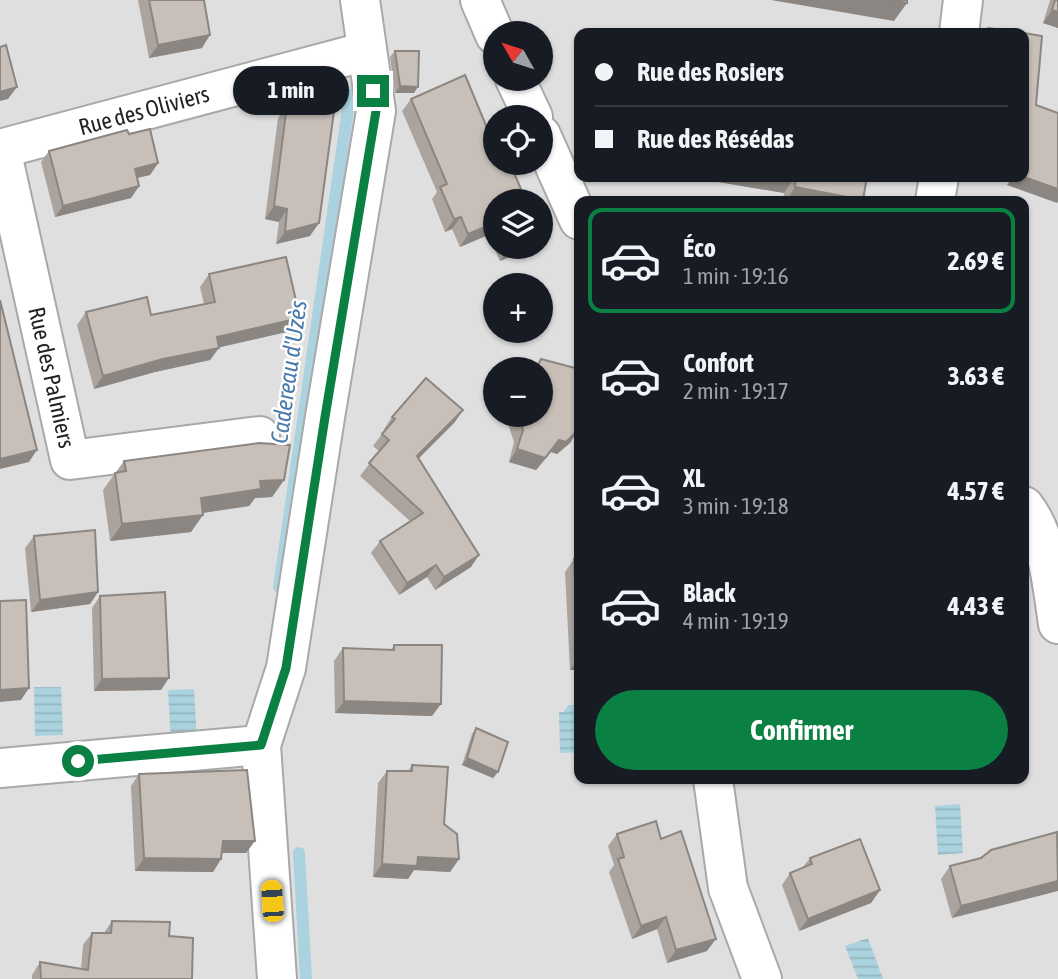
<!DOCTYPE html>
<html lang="fr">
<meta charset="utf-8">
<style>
:root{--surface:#171b24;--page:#20242c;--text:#f1f3f6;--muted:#9ea1a6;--line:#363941;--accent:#0b8043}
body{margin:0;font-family:"Asap Condensed",sans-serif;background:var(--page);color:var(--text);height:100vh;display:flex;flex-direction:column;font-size:26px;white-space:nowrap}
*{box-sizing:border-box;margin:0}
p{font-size:23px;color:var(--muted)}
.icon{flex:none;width:38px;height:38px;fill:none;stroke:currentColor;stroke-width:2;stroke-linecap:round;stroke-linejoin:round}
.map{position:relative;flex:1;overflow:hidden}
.details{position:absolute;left:574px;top:196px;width:455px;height:588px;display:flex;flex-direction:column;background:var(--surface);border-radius:14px;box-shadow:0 2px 5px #0004}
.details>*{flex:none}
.top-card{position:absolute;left:574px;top:28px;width:455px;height:154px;border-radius:14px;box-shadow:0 2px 5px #0004;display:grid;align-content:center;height:154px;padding:0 21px;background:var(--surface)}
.needle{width:46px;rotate:309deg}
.tools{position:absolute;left:483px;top:21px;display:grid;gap:14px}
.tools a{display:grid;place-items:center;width:70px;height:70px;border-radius:50%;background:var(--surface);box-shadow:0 2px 5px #0004;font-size:35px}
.end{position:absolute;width:32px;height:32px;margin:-16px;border:9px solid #0b8043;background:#fff;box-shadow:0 0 0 4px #fff}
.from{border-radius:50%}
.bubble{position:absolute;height:49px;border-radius:24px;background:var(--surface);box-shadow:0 2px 5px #0004;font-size:23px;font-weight:700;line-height:49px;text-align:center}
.car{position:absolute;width:21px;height:42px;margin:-21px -10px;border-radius:9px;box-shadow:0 0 5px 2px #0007;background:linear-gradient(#f5c518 24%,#345 0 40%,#f5c518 0 76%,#345 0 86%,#f5c518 0)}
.top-card b{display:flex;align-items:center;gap:24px;height:66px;font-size:26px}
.top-card b+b{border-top:2px solid var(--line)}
.top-card i{width:18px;height:18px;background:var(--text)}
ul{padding:12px 0 0;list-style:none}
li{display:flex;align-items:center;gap:21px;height:105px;margin:0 14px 10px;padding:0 7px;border:4px solid transparent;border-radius:14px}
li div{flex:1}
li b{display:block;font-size:26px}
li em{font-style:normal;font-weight:700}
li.active{border-color:var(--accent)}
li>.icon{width:63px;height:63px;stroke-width:1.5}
.action{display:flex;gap:14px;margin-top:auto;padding:14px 21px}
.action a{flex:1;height:80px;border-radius:42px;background:var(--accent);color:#fff;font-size:28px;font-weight:700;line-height:80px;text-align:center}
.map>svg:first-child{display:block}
.residential{fill:#e0dfdf;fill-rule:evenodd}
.water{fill:url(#water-rules)}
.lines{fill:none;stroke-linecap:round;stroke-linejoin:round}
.stream{stroke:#aad3df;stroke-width:12}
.street-casing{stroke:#a9a9a9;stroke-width:42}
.street{stroke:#fff;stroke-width:38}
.wall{fill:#aba49e}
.shaded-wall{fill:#8b8681}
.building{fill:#c7bfb8;stroke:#8b8681;stroke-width:2}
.route{stroke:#0b8043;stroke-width:9}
.labels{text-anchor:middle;stroke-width:5;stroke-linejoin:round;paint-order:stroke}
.street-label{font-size:23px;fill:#222;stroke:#fff}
.water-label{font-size:24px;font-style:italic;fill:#4a7aab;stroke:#fff}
</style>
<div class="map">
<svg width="1058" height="979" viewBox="0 0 1058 979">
<defs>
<pattern id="water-rules" width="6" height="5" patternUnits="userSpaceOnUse" patternTransform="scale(1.75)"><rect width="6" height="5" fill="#aad3df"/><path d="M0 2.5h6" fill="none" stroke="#92b5bf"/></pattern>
</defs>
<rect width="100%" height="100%" fill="#f2efe9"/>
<!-- residential -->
<path class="residential" d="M0,0h1058v979h-1058zM495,33h46v46h-46zM579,33h445v144h-445zM495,117h46v46h-46zM495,201h46v46h-46zM579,201h445v578h-445zM495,285h46v46h-46zM495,369h46v46h-46z"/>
<!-- water -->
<g class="water">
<polygon points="34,687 61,687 63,735 35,736"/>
<polygon points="194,689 197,740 171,741 168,690"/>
<polygon points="568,705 579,706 579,752 560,753 559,712 564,712"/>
<polygon points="960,804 963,853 938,855 935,806"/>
<polygon points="868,938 883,979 858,979 845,946"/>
</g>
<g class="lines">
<!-- stream -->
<g class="stream">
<polyline points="279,587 350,95"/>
<polyline points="299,853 306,979"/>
</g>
<defs>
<g id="street">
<polyline points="480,0 495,35"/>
<polyline points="959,33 963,0"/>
<polyline points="515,79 533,117"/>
<polyline points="541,135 579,220"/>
<path id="s1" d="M0,149l367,-98"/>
<path id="s2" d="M1,149l69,311 190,-24"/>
<polyline points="935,201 939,177"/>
<path d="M1024,506c25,32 28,79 34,118"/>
<polyline points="0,768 261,745"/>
<polyline points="713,779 728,888 762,979"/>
<polyline points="277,979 261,745 286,668 325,417 376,111 360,0"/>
</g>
</defs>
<!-- street casing -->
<use href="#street" class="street-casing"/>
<!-- street -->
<use href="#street" class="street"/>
</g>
<!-- wall -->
<g class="wall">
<polygon points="138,0 204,0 202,48 149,58"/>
<polygon points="1050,0 1058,0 1058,28 1043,23"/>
<polygon points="395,51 414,93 395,93 390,57"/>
<polygon points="411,99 495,201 495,247 531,247 500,261 488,235 460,247 452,229 445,232 432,199 437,192 402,111"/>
<polygon points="287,105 310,236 276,244 279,222 265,219 278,118"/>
<polygon points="129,134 158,163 150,175 137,178 139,186 131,198 55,217 41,162 49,151"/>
<polygon points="701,177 867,177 862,201 783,201 784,193 701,179"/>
<polygon points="209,274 300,318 291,331 219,347 210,360 155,372 94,389 77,325 86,312 151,315 204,304 200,287"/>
<polygon points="541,359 578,430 570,443 557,454 551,452 536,470 509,462 514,442 505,415 541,415 541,369 534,369"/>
<polygon points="463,410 454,423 419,458 471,567 435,590 427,577 399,595 371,553 380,541 410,521 360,476 379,451 373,446 385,430 384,429 392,417"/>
<polygon points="124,461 284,480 272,497 255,498 249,506 202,513 191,532 110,541 103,490"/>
<polygon points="34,536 98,592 90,604 31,612 25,548"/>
<polygon points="574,559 579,670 570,670 565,572"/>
<polygon points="100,596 161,690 94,691 92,608"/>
<polygon points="394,645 432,716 335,713 334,661 343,648 391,650"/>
<polygon points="476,728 498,772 493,778 462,765 472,734"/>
<polygon points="412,765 444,824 459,859 450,872 414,870 408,879 373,877 378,783 387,771 408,771"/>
<polygon points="139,774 246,853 222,853 221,859 213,872 135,871 131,786"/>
<polygon points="1057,832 952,918 941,879 950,866 981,858"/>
<polygon points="617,834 661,839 707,951 667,963 657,929 632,939 609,872 614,865 608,846"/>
<polygon points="810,858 880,890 871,903 799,931 782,885 790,873 803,867"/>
<polygon points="112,921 169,936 192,979 32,979 32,975 40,962 81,969 83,945 92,933 104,933"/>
</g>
<!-- shaded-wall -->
<g class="shaded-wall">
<polygon points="771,0 890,0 907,3 894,21"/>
<polygon points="1052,10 1058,12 1058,28 1043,23"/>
<polygon points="210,35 202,48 149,58 158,45"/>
<polygon points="400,86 418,87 414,93 395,93"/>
<polygon points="17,87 8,99 0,101 0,92"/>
<polygon points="158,163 150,175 127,180 135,169"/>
<polygon points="703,177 795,177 784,193 701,179"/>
<polygon points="1013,177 1024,177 1058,189 1058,201 1057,203 1007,185"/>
<polygon points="139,186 131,198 55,217 63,206"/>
<polygon points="795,187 863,200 862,201 786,201"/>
<polygon points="274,206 287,209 279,222 265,219"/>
<polygon points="461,217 452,229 445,232 454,219"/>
<polygon points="319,223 310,236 276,244 285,232"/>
<polygon points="495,223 495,225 488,235 460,247 468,234"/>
<polygon points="513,247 531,247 500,261 509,249"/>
<polygon points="300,318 291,331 208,350 217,337"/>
<polygon points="219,348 210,360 155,372 94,389 103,376 163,359"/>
<polygon points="463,410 454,423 409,468 417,456"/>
<polygon points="578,430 570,443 557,454 551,452 536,470 509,462 517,449 559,440"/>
<polygon points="37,450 29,462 0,469 0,459"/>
<polygon points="284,480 272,497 255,498 249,506 189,515 201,498 260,481"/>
<polygon points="203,515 191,532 110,541 122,524"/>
<polygon points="479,555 471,567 435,590 444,577"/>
<polygon points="436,565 427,577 399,595 407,583"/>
<polygon points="98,592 90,604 31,612 40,600"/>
<polygon points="579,657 579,670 570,670"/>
<polygon points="169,678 161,690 94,691 102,679"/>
<polygon points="29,688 21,700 0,702 0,690"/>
<polygon points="344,701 441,704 432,716 335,713"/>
<polygon points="467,758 498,772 493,778 462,765"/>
<polygon points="223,841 255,841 246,853 214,853"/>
<polygon points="418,857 459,859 450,872 414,870 408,879 373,877 382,864"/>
<polygon points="144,858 221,859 213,872 135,871"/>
<polygon points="1058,881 1058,891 952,918 961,906"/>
<polygon points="880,890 871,903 799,931 808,919"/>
<polygon points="666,917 657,929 632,939 641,926"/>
<polygon points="716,939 707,951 667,963 676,950"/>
</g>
<!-- building -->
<g class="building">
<polygon points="149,0 204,0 210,35 158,45"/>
<polygon points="890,0 907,0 907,3"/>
<polygon points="1055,0 1058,0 1058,12 1052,10"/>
<polygon points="988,28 1022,33 985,33"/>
<polygon points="1024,33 1042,36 1036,105 1058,113 1058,189 1024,177"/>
<polygon points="6,45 17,87 0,92 0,47"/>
<polygon points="395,51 419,51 418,87 400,86"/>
<polygon points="465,75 495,147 495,163 510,163 526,201 495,201 495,223 468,234 461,217 454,219 440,187 447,184 411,99"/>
<polygon points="287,105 334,111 319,223 285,232 287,209 274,206"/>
<polygon points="150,129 158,163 135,169 139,186 63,206 49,151 127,130 129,134"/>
<polygon points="796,177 867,177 863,200 795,187"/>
<polygon points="286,257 300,318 217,337 219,348 163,359 103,376 86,312 147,297 151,315 215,302 209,274"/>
<polygon points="0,300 37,450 0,459"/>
<polygon points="541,359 579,369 578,430 566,442 559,440 545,458 517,449 523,430 518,415 541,415 541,369 536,369"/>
<polygon points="426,378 463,410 417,456 479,555 444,577 436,565 407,583 380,541 423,513 369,463 389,440 382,434 395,419 392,417"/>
<polygon points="259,443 290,445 284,480 260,481 261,489 201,498 203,515 122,524 115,473 126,471 124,461"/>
<polygon points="95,530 98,592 40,600 34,536"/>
<polygon points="574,559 579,559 579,657"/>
<polygon points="165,592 169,678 102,679 100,596"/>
<polygon points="26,600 29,688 0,690 0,601"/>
<polygon points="394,645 442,645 441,704 344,701 343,648 394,650"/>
<polygon points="476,728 508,742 498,772 467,758"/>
<polygon points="412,765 448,767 444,824 457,834 459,859 418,857 417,866 382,864 387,771 412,771"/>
<polygon points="247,770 255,841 223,841 221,859 144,858 139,774"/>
<polygon points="656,821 661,839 681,831 716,939 676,950 666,917 641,926 618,859 624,857 617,834"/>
<polygon points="1057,832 1058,881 961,906 950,866 981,858 991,850"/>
<polygon points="860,839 880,890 808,919 790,873 812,864 810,858"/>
<polygon points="112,921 170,922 169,936 193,938 192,979 41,979 40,962 88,970 92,933 111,933"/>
</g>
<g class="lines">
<!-- route -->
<polyline class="route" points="78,761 261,745 286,668 325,417 376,111 373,91"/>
</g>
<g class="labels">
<!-- street labels -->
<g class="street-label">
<text dy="8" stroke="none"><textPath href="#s1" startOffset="149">Rue des Oliviers</textPath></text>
<text dy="8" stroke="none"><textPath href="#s2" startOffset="234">Rue des Palmiers</textPath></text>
</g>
<!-- water labels -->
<g class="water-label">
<text transform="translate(289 372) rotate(-82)" y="8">Cadereau d'Uzès</text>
</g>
</g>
</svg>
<div class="tools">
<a><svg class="needle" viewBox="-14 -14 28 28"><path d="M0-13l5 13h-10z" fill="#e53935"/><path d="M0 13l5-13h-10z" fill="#9ea1a6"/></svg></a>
<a><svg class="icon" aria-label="locate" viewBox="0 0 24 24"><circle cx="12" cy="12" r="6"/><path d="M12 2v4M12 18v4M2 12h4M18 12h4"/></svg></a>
<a><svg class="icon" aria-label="layers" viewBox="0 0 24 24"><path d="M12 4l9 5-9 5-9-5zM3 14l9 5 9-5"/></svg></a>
<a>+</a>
<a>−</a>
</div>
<i class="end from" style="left:78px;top:761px"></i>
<i class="end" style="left:373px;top:91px"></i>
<div class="bubble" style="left:233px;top:66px;width:116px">1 min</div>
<i class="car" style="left:272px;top:901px;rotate:356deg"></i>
<div class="top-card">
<b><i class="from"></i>Rue des Rosiers</b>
<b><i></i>Rue des Résédas</b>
</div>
<section class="details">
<ul>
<li class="active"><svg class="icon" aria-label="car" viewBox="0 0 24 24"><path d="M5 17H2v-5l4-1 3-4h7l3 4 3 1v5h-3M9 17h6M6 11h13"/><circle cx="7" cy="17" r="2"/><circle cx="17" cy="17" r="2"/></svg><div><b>Éco</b><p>1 min · 19:16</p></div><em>2.69 €</em></li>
<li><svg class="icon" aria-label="car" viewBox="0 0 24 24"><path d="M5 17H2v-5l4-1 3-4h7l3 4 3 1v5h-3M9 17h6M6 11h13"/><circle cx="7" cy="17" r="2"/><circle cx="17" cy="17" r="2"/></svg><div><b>Confort</b><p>2 min · 19:17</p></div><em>3.63 €</em></li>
<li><svg class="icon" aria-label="car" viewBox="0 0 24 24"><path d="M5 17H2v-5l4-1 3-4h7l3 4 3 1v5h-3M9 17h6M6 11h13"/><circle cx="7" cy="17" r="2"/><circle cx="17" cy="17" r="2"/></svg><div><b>XL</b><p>3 min · 19:18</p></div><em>4.57 €</em></li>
<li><svg class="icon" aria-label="car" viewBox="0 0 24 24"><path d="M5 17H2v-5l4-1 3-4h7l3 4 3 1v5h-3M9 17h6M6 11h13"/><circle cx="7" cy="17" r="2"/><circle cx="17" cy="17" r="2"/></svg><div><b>Black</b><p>4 min · 19:19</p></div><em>4.43 €</em></li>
</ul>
<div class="action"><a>Confirmer</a></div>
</section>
</div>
